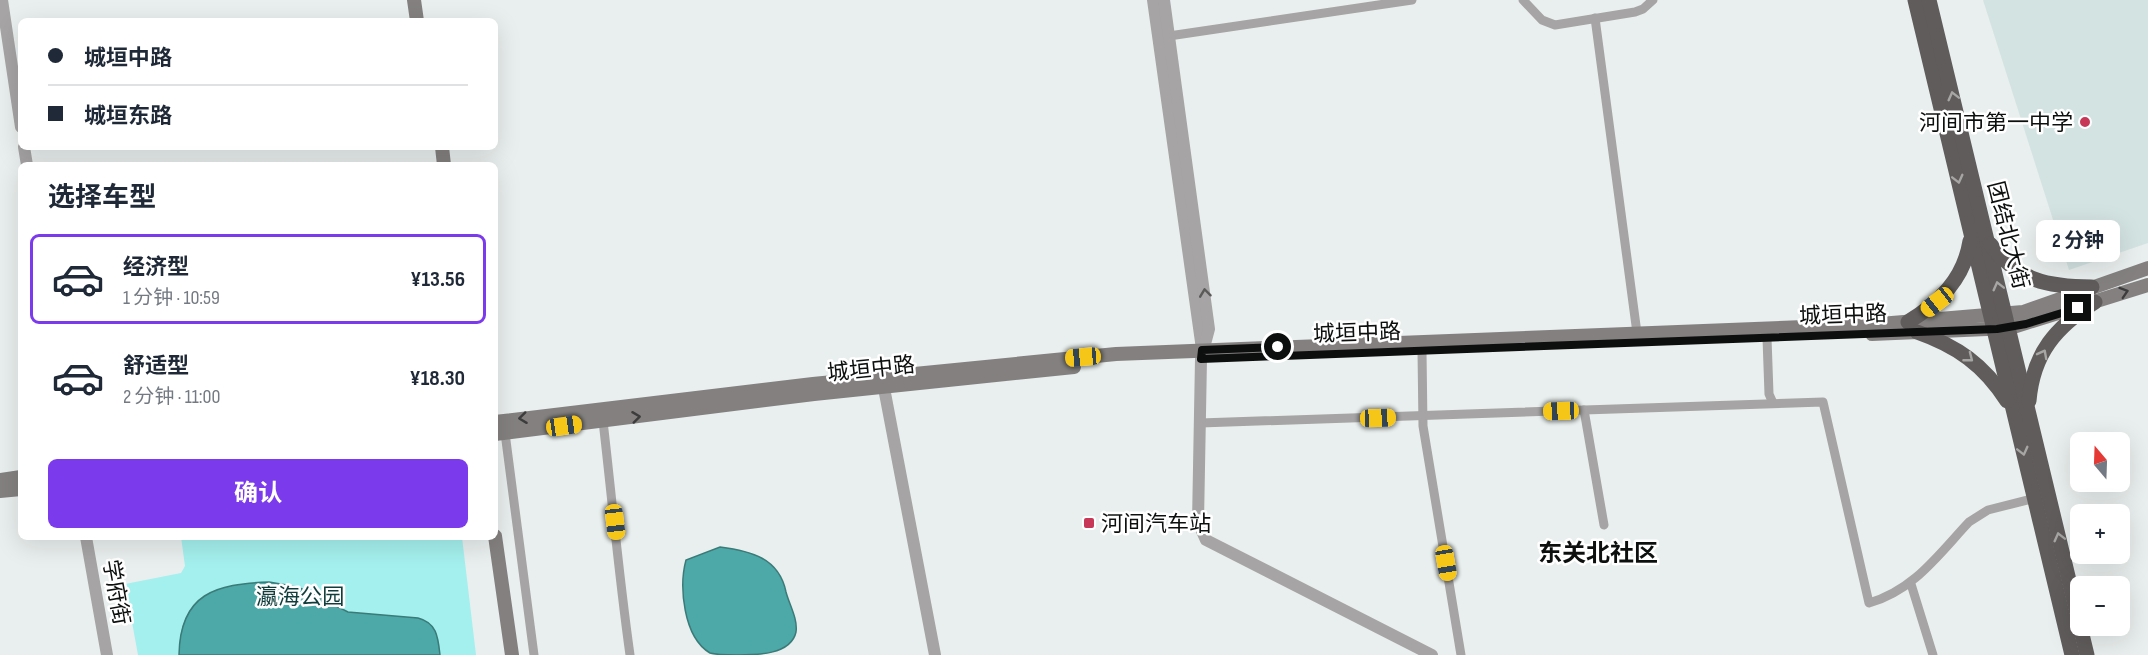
<!DOCTYPE html>
<html lang="zh">
<meta charset="utf-8">
<style>
:root{--surface:#fff;--page:#f2f2f3;--text:#1f2937;--muted:#747a83;--line:#e0e1e3;--accent:#7c3aed}
body{margin:0;font-family:"Sofia Sans Condensed","Noto Sans SC",sans-serif;background:var(--page);color:var(--text);height:100vh;display:flex;flex-direction:column;font-size:22px;white-space:nowrap}
*{box-sizing:border-box;margin:0}
p{font-size:20px;color:var(--muted)}
.icon{flex:none;width:33px;height:33px;fill:none;stroke:currentColor;stroke-width:2;stroke-linecap:round;stroke-linejoin:round}
.map{position:relative;flex:1;overflow:hidden}
.drawer{position:absolute;left:18px;top:162px;width:480px;height:378px;display:flex;flex-direction:column;background:var(--surface);border-radius:9px;box-shadow:0 6px 24px #0002}
.drawer>*{flex:none}
.top-card{position:absolute;left:18px;top:18px;width:480px;height:132px;border-radius:9px;box-shadow:0 6px 24px #0002;display:grid;align-content:center;height:132px;padding:0 30px;background:var(--surface)}
.needle{width:39px;rotate:341deg}
.controls{position:absolute;left:2070px;top:432px;display:grid;gap:12px}
.controls a{display:grid;place-items:center;width:60px;height:60px;border-radius:9px;background:var(--surface);box-shadow:0 6px 24px #0002;font-size:30px}
.end{position:absolute;width:27px;height:27px;margin:-14px;border:8px solid #0d0f0e;background:#fff;box-shadow:0 0 0 3px #fff}
.from{border-radius:50%}
.bubble{position:absolute;height:42px;border-radius:9px;background:var(--surface);box-shadow:0 6px 24px #0002;font-size:20px;font-weight:700;line-height:42px;text-align:center}
.car{position:absolute;width:18px;height:36px;margin:-18px -9px;border-radius:8px;box-shadow:0 0 4px 2px #0007;background:linear-gradient(#f5c518 24%,#345 0 40%,#f5c518 0 76%,#345 0 86%,#f5c518 0)}
.top-card b{display:flex;align-items:center;gap:21px;height:57px;font-size:22px}
.top-card b+b{border-top:2px solid var(--line)}
.top-card i{width:15px;height:15px;background:var(--text)}
ul{padding:0;list-style:none}
li{display:flex;align-items:center;gap:18px;height:90px;margin:0 12px 9px;padding:0 18px;border:3px solid transparent;border-radius:9px}
li div{flex:1}
li b{display:block;font-size:22px}
li em{font-style:normal;font-weight:700}
li.active{border-color:var(--accent)}
li>.icon{width:54px;height:54px;stroke-width:1.5}
h2{padding:0 30px;font-size:27px;line-height:72px}
.action{display:flex;gap:12px;margin-top:auto;padding:12px 30px}
.action a{flex:1;height:69px;border-radius:9px;background:var(--accent);color:#fff;font-size:24px;font-weight:700;line-height:69px;text-align:center}
.map>svg:first-child{display:block}
.built{fill:#d3e3e2}
.green{fill:#a4f0ee}
.water{fill:#4da9a7;stroke:#3a7b79;stroke-width:1.5}
.lines{fill:none;stroke-linecap:round;stroke-linejoin:round}
.minor{stroke:#a6a4a4;stroke-width:9}
.tertiary{stroke:#a6a4a4;stroke-width:12}
.secondary{stroke:#848080;stroke-width:14}
.trunk{stroke:#605c5c;stroke-width:15}
.oneway{stroke:#a8a5a5}
.oneway2{stroke:#3d3c3c}
.oneway3{stroke:#5a5a59}
.route{stroke:#0d0f0e;stroke-width:8}
.poi-dot{fill:#c73757;stroke:#fff;stroke-width:2}
.labels{text-anchor:middle;stroke-width:5;stroke-linejoin:round;paint-order:stroke}
.poi-label{font-size:22px;fill:#0d0f0e;stroke:#fff;text-anchor:end}
.street-label{font-size:22px;fill:#0d0f0e;stroke:#fff}
.park-label{font-size:22px;fill:#103c3b;stroke:#fff}
.neighbourhood-label{font-size:24px;font-weight:bold;fill:#0d0f0e;stroke:#fff}
</style>
<div class="map">
<svg width="2148" height="655" viewBox="0 0 2148 655">
<rect width="100%" height="100%" fill="#e9efee"/>
<!-- built -->
<polygon class="built" points="1983,0 2148,0 2148,243 2069,270"/>
<!-- green -->
<polygon class="green" points="181,537 462,537 476,655 138,655 125,584 181,573 185,566"/>
<!-- water -->
<g class="water">
<path d="M720,547c31,4 59,11 66,45 3,12 12,27 10,40 -5,23 -40,23 -59,23 -8,0 -20,0 -27,-2 -27,-16 -31,-67 -24,-93z"/>
<path d="M269,582l29,5 50,25 70,6c19,5 20,19 22,37h-261c1,-62 37,-71 90,-73z"/>
</g>
<g class="lines">
<!-- minor -->
<g class="minor">
<polyline points="1523,0 1542,20 1555,25 1635,12 1643,9 1653,0"/>
<polyline points="1595,18 1637,333"/>
<polyline points="1169,36 1412,0"/>
<polyline points="1767,338 1769,394 1773,403"/>
<polyline points="1422,351 1423,426 1461,655"/>
<polyline points="1584,410 1604,525"/>
<path d="M603,421c9,78 16,156 27,234"/>
<path d="M1200,423l623,-21 46,201c45,-13 69,-48 100,-81l19,-12 47,-12"/>
<polyline points="505,433 534,655"/>
<polyline points="1911,584 1933,655"/>
</g>
<!-- tertiary -->
<g class="tertiary">
<polyline points="2,0 21,127"/>
<polyline points="1153,0 1202,349"/>
<polyline points="1164,0 1209,329 1201,359 1198,522 1206,540 1432,655"/>
<polyline points="24,147 27,165"/>
<polyline points="884,388 935,655"/>
<polyline points="86,537 107,655"/>
</g>
<!-- secondary -->
<g class="secondary">
<polyline points="414,0 417,21"/>
<polyline points="442,147 444,165"/>
<polyline points="1872,334 2010,328 2148,285"/>
<polyline points="495,422 813,384 1116,354 1880,324 2023,312 2148,268"/>
<polyline points="495,434 814,394 1074,367"/>
<polyline points="0,480 21,477"/>
<polyline points="0,491 21,489"/>
<polyline points="495,536 512,655"/>
</g>
<!-- trunk -->
<g class="trunk">
<polyline points="1915,0 2072,655"/>
<polyline points="1929,0 2087,655"/>
<path d="M1990,244c29,37 57,43 102,43"/>
<path d="M1908,322c31,-19 56,-43 62,-81"/>
<path d="M1917,332c40,14 67,33 90,69"/>
<path d="M2029,401c4,-48 27,-74 66,-99"/>
</g>
</g>
<!-- one-way arrows -->
<defs><path id="oneway-chevron" d="M-2-3.5L2.5 0L-2 3.5" fill="none" stroke-width="1.6" stroke-linecap="round" stroke-linejoin="round" transform="scale(1.5)"/></defs>
<g class="oneway">
<use href="#oneway-chevron" transform="translate(1953 96) rotate(-104)"/>
<use href="#oneway-chevron" transform="translate(1958 179) rotate(76)"/>
<use href="#oneway-chevron" transform="translate(1998 286) rotate(-104)"/>
<use href="#oneway-chevron" transform="translate(2043 354) rotate(-62)"/>
<use href="#oneway-chevron" transform="translate(1969 358) rotate(38)"/>
<use href="#oneway-chevron" transform="translate(2023 451) rotate(76)"/>
<use href="#oneway-chevron" transform="translate(2059 537) rotate(-104)"/>
</g>
<g class="oneway2">
<use href="#oneway-chevron" transform="translate(2124 292) rotate(-18)"/>
<use href="#oneway-chevron" transform="translate(636 417) rotate(-7)"/>
<use href="#oneway-chevron" transform="translate(523 418) rotate(173)"/>
</g>
<use class="oneway3" href="#oneway-chevron" transform="translate(1205 293) rotate(-97)"/>
<g class="lines">
<!-- route -->
<polyline class="route" points="1278,347 1202,350 1201,359 1997,329 2026,324 2078,308"/>
</g>
<!-- markers -->
<g class="poi-dot">
<circle cx="2085" cy="122" r="6"/>
<rect x="1083" y="517" width="12" height="12" rx="3"/>
</g>
<g class="labels">
<!-- poi labels -->
<g class="poi-label">
<text x="2073" y="130">河间市第一中学</text>
<text x="1101" y="531" text-anchor="start">河间汽车站</text>
</g>
<!-- street labels -->
<g class="street-label">
<text transform="translate(2009 235) rotate(76)" y="8">团结北大街</text>
<text transform="translate(1843 314) rotate(-2)" y="8">城垣中路</text>
<text transform="translate(1357 332) rotate(-2)" y="8">城垣中路</text>
<text transform="translate(871 368) rotate(-6)" y="8">城垣中路</text>
<text transform="translate(117 592) rotate(80)" y="8">学府街</text>
</g>
<!-- park labels -->
<g class="park-label">
<text x="300" y="604">瀛海公园</text>
</g>
<!-- neighbourhood labels -->
<g class="neighbourhood-label">
<text x="1598" y="561">东关北社区</text>
</g>
</g>
</svg>
<div class="controls">
<a><svg class="needle" viewBox="-14 -14 28 28"><path d="M0-13l5 13h-10z" fill="#e53935"/><path d="M0 13l5-13h-10z" fill="#747a83"/></svg></a>
<a>+</a>
<a>−</a>
</div>
<i class="end from" style="left:1278px;top:347px"></i>
<i class="end" style="left:2078px;top:308px"></i>
<div class="bubble" style="left:2036px;top:220px;width:84px">2 分钟</div>
<i class="car" style="left:1937px;top:302px;rotate:232deg"></i>
<i class="car" style="left:1083px;top:357px;rotate:265deg"></i>
<i class="car" style="left:1561px;top:411px;rotate:268deg"></i>
<i class="car" style="left:1378px;top:418px;rotate:88deg"></i>
<i class="car" style="left:564px;top:426px;rotate:82deg"></i>
<i class="car" style="left:615px;top:522px;rotate:173deg"></i>
<i class="car" style="left:1446px;top:563px;rotate:170deg"></i>
<div class="top-card">
<b><i class="from"></i>城垣中路</b>
<b><i></i>城垣东路</b>
</div>
<section class="drawer">
<h2>选择车型</h2>
<ul>
<li class="active"><svg class="icon" aria-label="car" viewBox="0 0 24 24"><path d="M5 17H2v-5l4-1 3-4h7l3 4 3 1v5h-3M9 17h6M6 11h13"/><circle cx="7" cy="17" r="2"/><circle cx="17" cy="17" r="2"/></svg><div><b>经济型</b><p>1 分钟 · 10:59</p></div><em>¥13.56</em></li>
<li><svg class="icon" aria-label="car" viewBox="0 0 24 24"><path d="M5 17H2v-5l4-1 3-4h7l3 4 3 1v5h-3M9 17h6M6 11h13"/><circle cx="7" cy="17" r="2"/><circle cx="17" cy="17" r="2"/></svg><div><b>舒适型</b><p>2 分钟 · 11:00</p></div><em>¥18.30</em></li>
</ul>
<div class="action"><a>确认</a></div>
</section>
</div>
